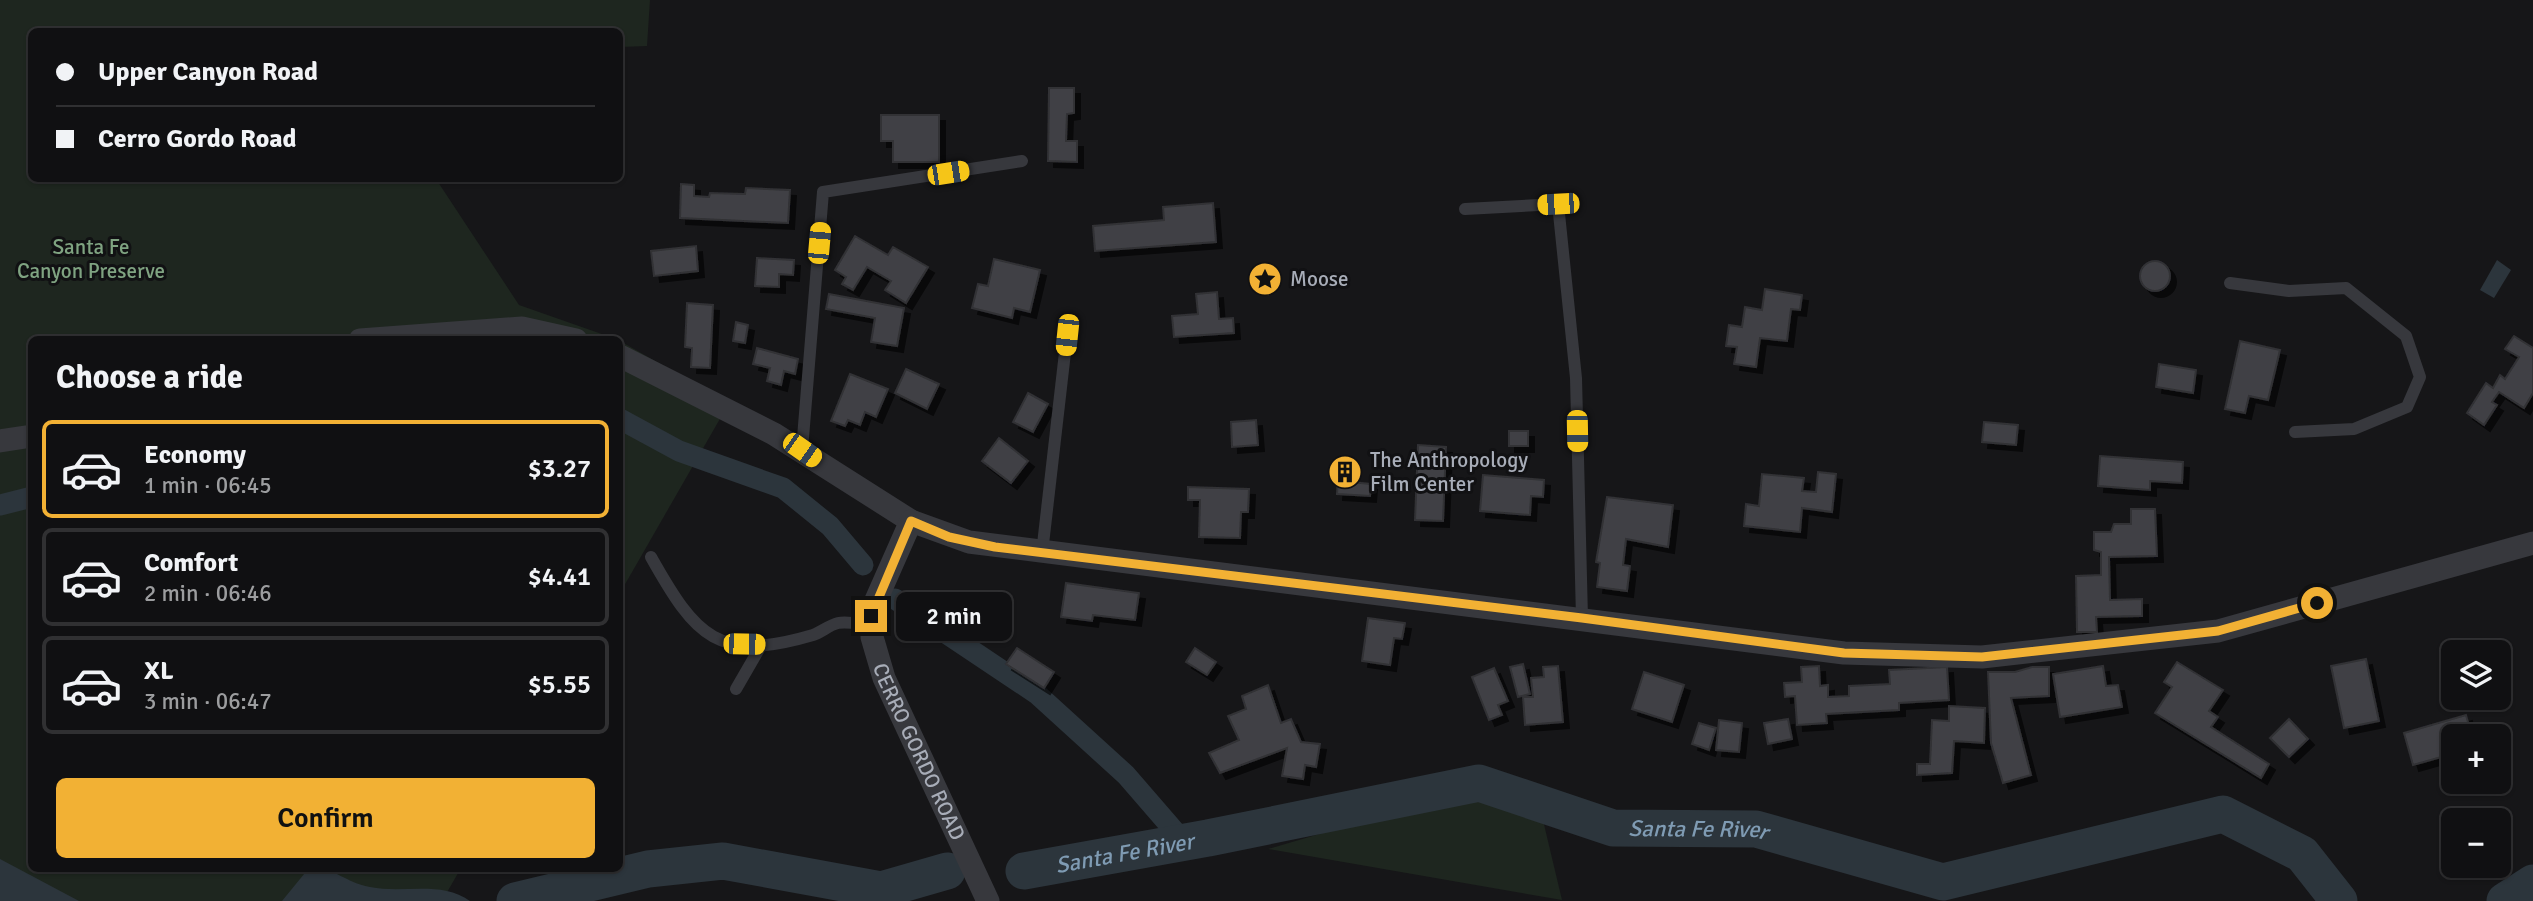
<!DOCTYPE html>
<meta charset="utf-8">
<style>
:root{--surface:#101012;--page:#19191b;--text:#f1f3f6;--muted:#9c9d9f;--line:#303032;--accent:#f2b134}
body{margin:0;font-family:Signika,sans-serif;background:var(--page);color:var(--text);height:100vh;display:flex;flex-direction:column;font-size:26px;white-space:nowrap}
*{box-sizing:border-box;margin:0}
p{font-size:23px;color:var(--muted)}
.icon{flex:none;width:38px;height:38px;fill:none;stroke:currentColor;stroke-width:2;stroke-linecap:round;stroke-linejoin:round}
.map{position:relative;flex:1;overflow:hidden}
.drawer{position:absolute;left:28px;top:336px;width:595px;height:536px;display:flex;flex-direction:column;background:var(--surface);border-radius:10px;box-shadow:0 2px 5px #0004,0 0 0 2px var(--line)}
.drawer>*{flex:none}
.hud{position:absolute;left:28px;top:28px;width:595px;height:154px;border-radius:10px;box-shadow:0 2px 5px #0004,0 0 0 2px var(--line);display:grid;align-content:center;height:154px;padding:0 28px;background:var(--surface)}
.tools{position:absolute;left:2441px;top:640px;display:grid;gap:14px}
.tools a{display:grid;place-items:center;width:70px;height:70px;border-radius:10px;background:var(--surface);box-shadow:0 2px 5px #0004,0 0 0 2px var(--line);font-size:35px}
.end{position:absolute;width:32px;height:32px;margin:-16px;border:9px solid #f2b134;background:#111;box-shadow:0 0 0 4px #111}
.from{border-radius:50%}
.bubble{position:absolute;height:49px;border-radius:10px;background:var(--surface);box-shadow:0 2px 5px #0004,0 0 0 2px var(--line);font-size:23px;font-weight:600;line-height:49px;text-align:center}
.car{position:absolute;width:21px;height:42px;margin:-21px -10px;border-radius:9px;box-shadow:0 0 5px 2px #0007;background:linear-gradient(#f5c518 24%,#345 0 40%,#f5c518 0 76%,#345 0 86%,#f5c518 0)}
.hud b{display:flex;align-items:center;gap:24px;height:66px;font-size:26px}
.hud b+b{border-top:2px solid var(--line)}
.hud i{width:18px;height:18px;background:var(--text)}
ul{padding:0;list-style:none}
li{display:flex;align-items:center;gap:21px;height:98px;margin:0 14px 10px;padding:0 14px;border:4px solid var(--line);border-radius:10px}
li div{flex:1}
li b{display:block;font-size:26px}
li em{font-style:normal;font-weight:600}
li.selected{border-color:var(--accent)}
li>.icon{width:63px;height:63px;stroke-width:1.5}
h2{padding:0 28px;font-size:32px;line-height:84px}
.cta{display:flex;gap:14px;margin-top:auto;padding:14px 28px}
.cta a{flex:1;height:80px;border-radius:10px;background:var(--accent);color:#111;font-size:28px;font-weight:600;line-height:80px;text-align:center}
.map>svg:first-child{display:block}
.green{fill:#1e261f}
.water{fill:#2c353c}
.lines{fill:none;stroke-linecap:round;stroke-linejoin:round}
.canal{stroke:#2c353c;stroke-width:21}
.river{stroke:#2c353c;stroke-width:37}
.building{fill:#404145;stroke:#303034;stroke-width:2;filter:url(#shadow)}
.service{stroke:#37383d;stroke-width:12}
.minor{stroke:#37383d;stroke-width:23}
.route{stroke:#f2b134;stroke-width:9}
.labels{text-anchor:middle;stroke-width:6;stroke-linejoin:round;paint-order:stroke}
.park-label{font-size:21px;fill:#7fa381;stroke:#111113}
.poi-label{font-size:21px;fill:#a8adb8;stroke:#111113;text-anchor:start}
.street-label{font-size:21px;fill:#a8adb8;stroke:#111113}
.water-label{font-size:23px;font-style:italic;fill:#7f9bb3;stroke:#111113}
</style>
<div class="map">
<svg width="2533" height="901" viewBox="0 0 2533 901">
<defs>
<filter id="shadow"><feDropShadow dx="6" dy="6" stdDeviation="0" flood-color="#0009"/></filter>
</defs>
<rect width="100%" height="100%" fill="#161618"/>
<!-- green -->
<g class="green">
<polygon points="0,0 650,0 647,46 620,47 620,32 32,32 32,178 436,179 519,305 616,339 32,340 32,868 461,868 442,901 0,901"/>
<polygon points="620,341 729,403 620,593"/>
<polygon points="1479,796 1542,816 1562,900 1268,849 1391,813"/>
</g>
<!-- water -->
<g class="water">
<polygon points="2497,260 2511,270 2494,298 2480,290"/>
<polygon points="0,859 79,901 0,901"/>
<path d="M309,868c28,0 35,14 61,19 33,7 71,-7 100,14h-188z"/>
</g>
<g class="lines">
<!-- canal -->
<g class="canal">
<polyline points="620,419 679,451 783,488 830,526 863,565"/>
<polyline points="0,505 32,497"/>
<polyline points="895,599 1037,694 1126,775 1184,842"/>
</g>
<!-- river -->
<g class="river">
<path id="s1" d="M1024,871l184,-33 271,-55 134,45 143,1 187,53 280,-68 79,40 37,47"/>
<polyline points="515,901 648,869 723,861 881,890 947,871"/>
<polyline points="2505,901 2533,883"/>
</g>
</g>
<!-- building -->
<g class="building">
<polygon points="1049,88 1074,88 1074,113 1067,114 1066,141 1077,141 1077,162 1048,161"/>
<polygon points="881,115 939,115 939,162 893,162 893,141 881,141"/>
<polygon points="681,184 694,185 694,196 709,197 710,193 745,194 746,188 790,190 788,223 680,218"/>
<polygon points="1213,203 1216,242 1095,251 1093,226 1164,220 1163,207"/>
<polygon points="855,236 888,255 893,247 928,267 906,303 885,290 891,281 867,267 853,290 842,284 846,277 835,270"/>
<polygon points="696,246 698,271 654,276 651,251"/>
<polygon points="757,258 794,260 793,275 779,274 779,287 755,286"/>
<polygon points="994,259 1040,270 1030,312 1014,308 1012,318 972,308 978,284 988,286"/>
<circle cx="2155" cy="276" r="15"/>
<polygon points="1765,289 1802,295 1800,310 1791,309 1787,341 1760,338 1756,367 1734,364 1737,347 1726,346 1729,325 1742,327 1745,307 1762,310"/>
<polygon points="1217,292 1219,319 1233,318 1234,333 1174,337 1172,316 1198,314 1196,294"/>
<polygon points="829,294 904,308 897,346 871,342 875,318 826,309"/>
<polygon points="687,303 713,305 710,368 691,367 692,348 685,347"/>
<polygon points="736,322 748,325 745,343 733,341"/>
<polygon points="2514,336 2533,348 2533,393 2524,408 2499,392 2492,402 2497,405 2484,425 2467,413 2486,383 2493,388 2500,375 2505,379 2519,357 2505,349"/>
<polygon points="2240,341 2280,350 2268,400 2249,396 2245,413 2225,409"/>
<polygon points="757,348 798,359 795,374 784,371 781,385 767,381 770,368 753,364"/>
<polygon points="2159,364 2196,370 2193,393 2156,387"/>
<polygon points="906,369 939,384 927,409 895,393"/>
<polygon points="850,374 888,389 876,417 865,412 860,425 848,420 845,426 831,421"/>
<polygon points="1028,393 1048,404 1033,432 1013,422"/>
<polygon points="1256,420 1258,445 1232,447 1231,422"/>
<polygon points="1984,422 2018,425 2016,445 1982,442"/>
<rect x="1509" y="431" width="19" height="15"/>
<polygon points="999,438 1028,461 1011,483 982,461"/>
<polygon points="1418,445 1446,447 1443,521 1415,520"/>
<polygon points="2100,456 2183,462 2182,483 2150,481 2150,490 2098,486"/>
<polygon points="1339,461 1353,462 1351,482 1371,484 1370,496 1337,494"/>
<polygon points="1818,472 1836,474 1832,512 1802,508 1800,532 1744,526 1746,504 1759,506 1762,474 1804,478 1802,491 1816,492"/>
<polygon points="1483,475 1544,480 1543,497 1531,496 1530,515 1480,511"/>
<polygon points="1188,487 1249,489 1248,512 1241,512 1240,538 1199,537 1200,500 1188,500"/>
<polygon points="1607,497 1673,505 1668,547 1626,539 1623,565 1630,566 1627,591 1597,587 1600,563 1596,562"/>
<polygon points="2131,509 2155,509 2157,556 2109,557 2110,600 2142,599 2142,616 2096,617 2097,632 2077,632 2076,576 2101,575 2101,552 2094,550 2094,532 2111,532 2114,524 2131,524"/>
<polygon points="1066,583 1139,593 1135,620 1093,615 1092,621 1061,617"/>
<polygon points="1368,618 1405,623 1402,639 1394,638 1390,665 1362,661"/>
<polygon points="1017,648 1054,672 1044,688 1006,664"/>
<polygon points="1195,648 1216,662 1207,675 1186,662"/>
<polygon points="2366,659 2379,721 2344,728 2331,666"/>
<polygon points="2177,662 2223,690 2209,711 2218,717 2211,727 2269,764 2261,778 2155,713 2172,687 2164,682"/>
<polygon points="1523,664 1530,694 1518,697 1510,667"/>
<polygon points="1558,666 1563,722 1525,725 1523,697 1533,697 1531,678 1544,677 1543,667"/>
<polygon points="1819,666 1820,686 1828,685 1828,697 1849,696 1849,686 1890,684 1889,670 1947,667 1949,700 1899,703 1899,710 1826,714 1827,723 1797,725 1795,696 1785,697 1784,683 1802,682 1801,667"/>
<polygon points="2103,666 2106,686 2118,685 2122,707 2060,717 2053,674"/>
<polygon points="2032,667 2049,667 2049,696 2011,698 2031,775 2003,783 1991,743 1988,672 2015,672"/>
<polygon points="1494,668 1508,701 1498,705 1502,715 1489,720 1472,677"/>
<polygon points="1644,672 1684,685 1672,722 1632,709"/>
<polygon points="1268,685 1281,723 1291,719 1301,742 1320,744 1316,767 1305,765 1303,779 1282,776 1287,748 1220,773 1209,753 1239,740 1228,716 1246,709 1242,696"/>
<polygon points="1949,706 1985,708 1984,743 1954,741 1952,773 1917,775 1917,764 1930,764 1932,720 1949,721"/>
<polygon points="2466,715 2472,737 2454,737 2454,745 2450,746 2452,754 2413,765 2404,733"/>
<polygon points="1788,719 1792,739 1768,744 1764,723"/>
<polygon points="2289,719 2308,739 2289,757 2270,738"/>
<polygon points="1719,720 1742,723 1739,752 1716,750"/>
<polygon points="1699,723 1716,728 1709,750 1692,744"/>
</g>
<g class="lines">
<!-- service -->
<g class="service">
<polyline points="1465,209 1558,204 1576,378 1582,618"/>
<polyline points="2230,283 2289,291 2346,288 2406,336 2420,377 2407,407 2354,429 2295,432"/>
<polyline points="802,450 823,192 1022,161"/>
<polyline points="1042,553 1067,335"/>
<path d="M651,557c45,80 67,106 162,78 9,-3 16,-10 25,-12 9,-2 22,1 32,2"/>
<polyline points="736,689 762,644"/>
</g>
<!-- minor -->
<g class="minor">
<polyline points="360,340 522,328 576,340"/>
<polyline points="620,356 774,434 911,521 969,542 1844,653 1982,657 2218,631 2533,543"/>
<polyline points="0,441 32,436"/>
<path id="s2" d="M911,521l-38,86 -1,30 12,41 104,223"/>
</g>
</g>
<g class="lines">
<!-- route -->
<polyline class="route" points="871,616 911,521 949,537 995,547 1582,618 1844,653 1982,657 2218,631 2317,603"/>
</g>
<!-- icons -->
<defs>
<symbol id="sight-disc" viewBox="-11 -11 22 22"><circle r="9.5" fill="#f2b134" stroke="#111113"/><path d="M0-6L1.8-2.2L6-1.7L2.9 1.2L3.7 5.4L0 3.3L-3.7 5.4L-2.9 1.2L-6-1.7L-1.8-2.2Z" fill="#111"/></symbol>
<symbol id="building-disc" viewBox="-11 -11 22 22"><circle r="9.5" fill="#f2b134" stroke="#111113"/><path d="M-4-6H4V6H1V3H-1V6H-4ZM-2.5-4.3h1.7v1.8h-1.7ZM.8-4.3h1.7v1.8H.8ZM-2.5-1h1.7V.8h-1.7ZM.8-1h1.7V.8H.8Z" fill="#111"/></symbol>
</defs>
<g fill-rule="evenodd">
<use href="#sight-disc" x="1246" y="260" width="38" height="38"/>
<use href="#building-disc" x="1326" y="453" width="38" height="38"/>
</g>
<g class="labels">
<!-- park labels -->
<g class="park-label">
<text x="91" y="254">Santa Fe<tspan x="91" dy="24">Canyon Preserve</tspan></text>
</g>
<!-- poi labels -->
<g class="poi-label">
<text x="1290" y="286">Moose</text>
<text x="1370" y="467">The Anthropology<tspan x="1370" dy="24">Film Center</tspan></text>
</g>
<!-- street labels -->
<g class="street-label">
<text dy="7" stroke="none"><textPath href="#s2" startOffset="248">CERRO GORDO ROAD</textPath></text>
</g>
<!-- water labels -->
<g class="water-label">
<text dy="8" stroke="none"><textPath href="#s1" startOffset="690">Santa Fe River</textPath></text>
<text dy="8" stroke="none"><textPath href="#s1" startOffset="102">Santa Fe River</textPath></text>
</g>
</g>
</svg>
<div class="tools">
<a><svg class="icon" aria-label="layers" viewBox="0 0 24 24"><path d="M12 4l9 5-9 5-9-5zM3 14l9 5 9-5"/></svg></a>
<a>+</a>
<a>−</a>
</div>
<i class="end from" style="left:2317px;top:603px"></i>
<i class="end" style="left:871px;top:616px"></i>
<div class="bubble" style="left:896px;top:592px;width:116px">2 min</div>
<i class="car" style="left:948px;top:173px;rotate:81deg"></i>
<i class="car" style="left:1558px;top:204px;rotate:267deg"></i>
<i class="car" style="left:819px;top:243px;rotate:5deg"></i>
<i class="car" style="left:1067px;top:335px;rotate:186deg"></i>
<i class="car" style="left:1577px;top:431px;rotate:179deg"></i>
<i class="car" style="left:802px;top:450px;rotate:125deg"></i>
<i class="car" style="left:744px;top:644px;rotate:91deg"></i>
<div class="hud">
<b><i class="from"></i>Upper Canyon Road</b>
<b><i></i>Cerro Gordo Road</b>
</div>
<section class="drawer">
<h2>Choose a ride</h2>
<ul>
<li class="selected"><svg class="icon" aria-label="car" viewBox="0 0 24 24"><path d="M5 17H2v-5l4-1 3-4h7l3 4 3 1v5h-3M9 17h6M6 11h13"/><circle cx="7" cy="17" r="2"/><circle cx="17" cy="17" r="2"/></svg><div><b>Economy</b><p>1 min · 06:45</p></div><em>$3.27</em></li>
<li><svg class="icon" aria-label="car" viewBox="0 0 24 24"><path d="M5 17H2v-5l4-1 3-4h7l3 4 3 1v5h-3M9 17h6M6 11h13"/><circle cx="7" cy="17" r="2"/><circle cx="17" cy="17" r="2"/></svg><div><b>Comfort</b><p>2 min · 06:46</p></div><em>$4.41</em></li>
<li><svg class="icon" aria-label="car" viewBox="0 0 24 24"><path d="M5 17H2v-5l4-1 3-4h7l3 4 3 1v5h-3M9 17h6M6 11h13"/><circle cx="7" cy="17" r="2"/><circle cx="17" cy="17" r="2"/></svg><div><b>XL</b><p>3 min · 06:47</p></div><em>$5.55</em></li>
</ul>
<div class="cta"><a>Confirm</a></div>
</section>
</div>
